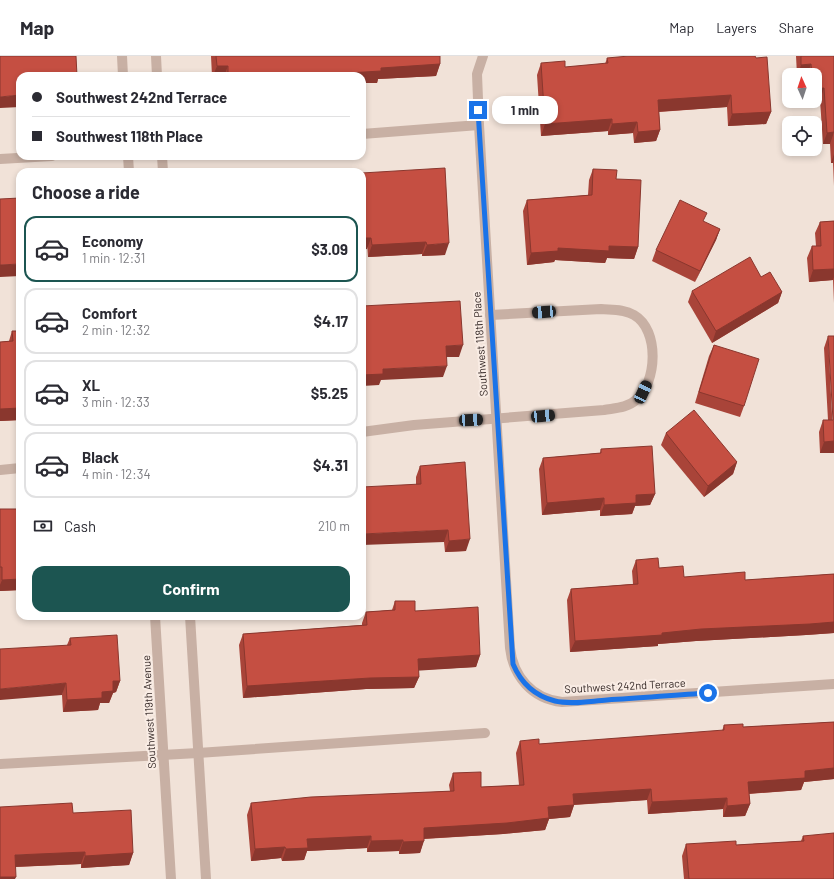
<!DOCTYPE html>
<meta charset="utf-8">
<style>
:root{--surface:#fff;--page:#f2f2f3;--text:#2b2b33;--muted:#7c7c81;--line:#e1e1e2;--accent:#1c5551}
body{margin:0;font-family:Barlow,sans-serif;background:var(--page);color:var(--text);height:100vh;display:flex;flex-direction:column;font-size:15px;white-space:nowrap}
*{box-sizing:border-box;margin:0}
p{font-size:13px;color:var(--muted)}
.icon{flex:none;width:22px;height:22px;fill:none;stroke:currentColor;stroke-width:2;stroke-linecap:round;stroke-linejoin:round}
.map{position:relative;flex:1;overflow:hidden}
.side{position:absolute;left:16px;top:112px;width:350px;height:452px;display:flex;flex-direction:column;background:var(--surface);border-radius:12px;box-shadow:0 2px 6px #0003}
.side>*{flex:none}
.banner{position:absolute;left:16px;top:16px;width:350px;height:88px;border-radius:12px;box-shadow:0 2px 6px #0003;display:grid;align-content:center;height:88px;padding:0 16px;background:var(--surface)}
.needle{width:26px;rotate:357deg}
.controls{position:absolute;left:782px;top:12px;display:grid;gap:8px}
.controls a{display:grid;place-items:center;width:40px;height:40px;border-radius:8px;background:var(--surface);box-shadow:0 2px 6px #0003;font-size:20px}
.end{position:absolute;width:18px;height:18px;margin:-9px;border:5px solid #1a73e8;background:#fff;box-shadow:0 0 0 2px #fff}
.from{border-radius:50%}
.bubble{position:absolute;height:28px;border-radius:12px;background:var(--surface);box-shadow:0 2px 6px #0003;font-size:13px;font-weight:700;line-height:28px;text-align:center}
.car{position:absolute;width:12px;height:24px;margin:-12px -6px;border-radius:5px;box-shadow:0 0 3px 1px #0007;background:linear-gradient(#222 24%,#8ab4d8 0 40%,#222 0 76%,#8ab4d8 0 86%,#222 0)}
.banner b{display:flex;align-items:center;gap:14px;height:38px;font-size:15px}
.banner b+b{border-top:1px solid var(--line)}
.banner i{width:10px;height:10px;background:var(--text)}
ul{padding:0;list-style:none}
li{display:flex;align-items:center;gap:12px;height:66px;margin:0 8px 6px;padding:0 8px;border:2px solid var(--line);border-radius:12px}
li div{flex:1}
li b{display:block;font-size:15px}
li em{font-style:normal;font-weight:700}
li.active{border-color:var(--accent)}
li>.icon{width:36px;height:36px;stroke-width:1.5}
h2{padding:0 16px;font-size:18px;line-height:48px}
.pay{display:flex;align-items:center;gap:10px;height:44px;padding:0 16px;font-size:15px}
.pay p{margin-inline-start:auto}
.primary-button{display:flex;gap:8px;margin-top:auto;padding:8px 16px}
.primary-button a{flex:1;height:46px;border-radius:12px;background:var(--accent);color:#fff;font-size:16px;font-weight:700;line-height:46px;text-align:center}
header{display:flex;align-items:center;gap:24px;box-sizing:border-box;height:56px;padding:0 20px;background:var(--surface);border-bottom:1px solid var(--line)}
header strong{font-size:19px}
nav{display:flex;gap:22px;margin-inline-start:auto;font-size:14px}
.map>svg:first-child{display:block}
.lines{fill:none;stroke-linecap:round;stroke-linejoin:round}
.street{stroke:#c8b0a4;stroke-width:10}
.wall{fill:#a94439}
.shaded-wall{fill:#8a372e}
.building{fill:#c54f42;stroke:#8a372e}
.route{stroke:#1a73e8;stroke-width:5}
.labels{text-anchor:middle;stroke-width:4;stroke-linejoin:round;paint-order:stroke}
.street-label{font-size:11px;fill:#342826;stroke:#f9ece4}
</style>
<header>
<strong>Map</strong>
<nav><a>Map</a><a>Layers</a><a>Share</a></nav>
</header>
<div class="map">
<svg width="834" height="823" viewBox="0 0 834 823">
<rect width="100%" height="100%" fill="#f1e2d8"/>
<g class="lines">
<!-- street -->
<g class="street">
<polyline points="122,0 123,20"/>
<polyline points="156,0 157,20"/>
<path d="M483,0l-6,18 2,51 31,523c3,28 22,51 52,54l272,-18"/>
<polyline points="362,78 479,69"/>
<polyline points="128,100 129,116"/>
<polyline points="162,100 163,116"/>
<polyline points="0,103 52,100"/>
<path d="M362,376l52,-7 190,-15c11,-2 23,-2 32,-10 21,-17 24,-70 -2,-85 -10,-6 -22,-5 -33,-6l-111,6"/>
<polyline points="0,414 20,412"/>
<polyline points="155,560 171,823"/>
<polyline points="190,560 206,823"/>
<polyline points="0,708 198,697 485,677"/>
</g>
</g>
<!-- wall -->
<g class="wall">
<polygon points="211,0 440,0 440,8 436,20 378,23 377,27 362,20 212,20"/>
<polygon points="755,0 771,56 766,68 728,70 727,51 659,56 660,74 656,85 634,87 633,77 608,79 608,75 541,80 537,19 541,7 565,11 605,8 607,2"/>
<polygon points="796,0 834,0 834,130 833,107 831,107 830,88 823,88 820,44 815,44 815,19 797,19"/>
<polygon points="593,113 616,123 638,191 634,203 607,202 605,207 555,204 554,206 527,209 523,155 527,144 588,139 589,124"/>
<polygon points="362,117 445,199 422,200 422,198 368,201"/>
<polygon points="834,165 834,247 833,224 809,226 807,202 812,190 816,190 815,177 820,166"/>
<polygon points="720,173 716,184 695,226 652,205 656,194"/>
<polygon points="761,221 782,236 778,247 712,287 688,246 692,235"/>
<polygon points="12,275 20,275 20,364 0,365 0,286 9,285"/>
<polygon points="828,280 834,397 820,397 819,376 823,364 828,364 824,292"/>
<polygon points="714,289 744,350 740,361 695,347 709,300"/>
<polygon points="666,377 737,406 733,418 704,441 661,389"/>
<polygon points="601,393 655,438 650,449 635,450 632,458 600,460 600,454 542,459 539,413 543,402 600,397"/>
<polygon points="420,410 466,495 445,496 444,486 416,428 416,421"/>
<polygon points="0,453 20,534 0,535"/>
<polygon points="636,504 684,521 745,524 834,518 834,577 806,579 696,585 658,588 658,590 570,596 567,544 571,533 633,528 632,515"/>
<polygon points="395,545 415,555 480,599 476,611 418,614 419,621 414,632 366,633 243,642 239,589 243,578 362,569 362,567 366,556 392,554"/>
<polygon points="70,582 120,625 116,636 113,637 109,647 100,647 98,654 63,656 62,639 67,589"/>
<polygon points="834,666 834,723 804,726 801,734 749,738 750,748 745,760 723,761 723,753 648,758 647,744 574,749 570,761 549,763 545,774 503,778 424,783 420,797 399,798 399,795 367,796 367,792 307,795 304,804 282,805 281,802 251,805 247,759 251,747 450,735 449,729 453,717 481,731 519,729 516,697 520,685 539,688 722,675 724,669 743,671"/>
<polygon points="73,757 133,797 129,809 81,812 81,808 16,811 0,823"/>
<polygon points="803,780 834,823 684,823 682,800 686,788 736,789 801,785"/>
</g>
<!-- shaded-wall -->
<g class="shaded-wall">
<polygon points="440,8 436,20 378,23 377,27 362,27 362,20 298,20 381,12"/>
<polygon points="811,8 807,19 798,19 801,9"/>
<polygon points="217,10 228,10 224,20 213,20"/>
<polygon points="228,17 238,17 237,20 227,20"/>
<polygon points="824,32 820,44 815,44 815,33"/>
<polygon points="20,39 20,51 0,52 0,41"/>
<polygon points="731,39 727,51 654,56 658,44"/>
<polygon points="771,56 766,68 728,70 732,58"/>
<polygon points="612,63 608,75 541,80 545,68"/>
<polygon points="637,66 633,77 608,79 612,68"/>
<polygon points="660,74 656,85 634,87 638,76"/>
<polygon points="834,76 830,88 823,88 827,77"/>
<polygon points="834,98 834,103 833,107 831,107"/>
<polygon points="720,173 716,184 695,226 700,215"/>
<polygon points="362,182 371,182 367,193 362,194"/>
<polygon points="426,186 422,198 368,201 372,189"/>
<polygon points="449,187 445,199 422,200 427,189"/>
<polygon points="609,190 638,191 634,203 607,202 605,207 555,204 554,206 527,209 531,197 558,192"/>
<polygon points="20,208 20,220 0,221 0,209"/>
<polygon points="834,213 834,221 833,224 809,226 813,214"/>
<polygon points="782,236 778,247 712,287 716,275"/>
<polygon points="463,289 459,301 442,301 446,290"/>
<polygon points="447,310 443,321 381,324 379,329 362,330 362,319 383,313"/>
<polygon points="20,352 20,364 0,365 0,353"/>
<polygon points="834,385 834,397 820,397 824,386"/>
<polygon points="737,406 733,418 704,441 708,430"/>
<polygon points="655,438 650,449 635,450 632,458 600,460 604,449 636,439"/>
<polygon points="604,442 600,454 542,459 547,447"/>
<polygon points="448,474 444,486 362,489 362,478"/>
<polygon points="470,483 466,495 445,496 449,485"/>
<polygon points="20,523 20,534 0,535 0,529 2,524"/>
<polygon points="834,566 834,577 806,579 696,585 658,588 658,590 570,596 575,585 701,573"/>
<polygon points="480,599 476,611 413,615 418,603"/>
<polygon points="419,621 414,632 366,633 243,642 247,630 370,622"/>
<polygon points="113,625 120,625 116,636 113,637 109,647 100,647 98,654 63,656 67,644 102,636"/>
<polygon points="66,627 62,639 0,644 0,633"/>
<polygon points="834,712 834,723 804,726 801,734 744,738 748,726 805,715"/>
<polygon points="651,733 647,744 569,749 573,738"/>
<polygon points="727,742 723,753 648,758 652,746"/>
<polygon points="750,748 745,760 723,761 727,750"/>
<polygon points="574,749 570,761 549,763 545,774 503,778 419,783 424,772 548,751"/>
<polygon points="371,780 367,792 307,795 304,804 282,805 286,793 307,783"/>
<polygon points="403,784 399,795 367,796 371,785"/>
<polygon points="424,785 420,797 399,798 403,786"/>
<polygon points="285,791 281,802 251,805 255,793"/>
<polygon points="85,796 81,808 11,811 15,799"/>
<polygon points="133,797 129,809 81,812 85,800"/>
<polygon points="0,821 16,821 15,823 0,823"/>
</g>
<!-- building -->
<g class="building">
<polygon points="0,0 76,0 77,20 20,20 20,39 0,41"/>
<polygon points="216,0 440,0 440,8 381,12 381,15 298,20 238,20 238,17 228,17 228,10 217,10"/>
<polygon points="629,0 755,0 756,2 767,1 771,56 732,58 731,39 658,44 660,74 638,76 637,66 612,68 612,63 545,68 541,7 565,5 565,11 608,7 607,2"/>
<polygon points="801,0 834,0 834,76 827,77 824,32 815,33 815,19 812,19 811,8 801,9"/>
<polygon points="445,112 449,187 427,189 426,186 372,189 371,182 362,182 362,117"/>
<polygon points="593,113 617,114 616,123 641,124 638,191 609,190 609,195 558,192 558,195 531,197 527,144 592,139"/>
<polygon points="20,142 20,208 0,209 0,143"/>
<polygon points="680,144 707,157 703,165 720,173 700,215 656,194"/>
<polygon points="834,165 834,213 813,214 812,190 821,190 820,166"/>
<polygon points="750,201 761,221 770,216 782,236 716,275 692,235"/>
<polygon points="460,245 463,289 446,290 447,310 383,313 383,318 362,319 362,250"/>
<polygon points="12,275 20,275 20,352 0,353 0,286 13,285"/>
<polygon points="828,280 834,280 834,385 824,386 823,364 833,364"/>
<polygon points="714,289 759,303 744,350 699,336"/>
<polygon points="694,354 737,406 708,430 666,377"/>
<polygon points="652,390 655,438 636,439 636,447 604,449 604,442 547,447 543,402 601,397 601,393"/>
<polygon points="465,406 470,483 449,485 448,474 362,478 362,431 421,428 420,410"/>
<polygon points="0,453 20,453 20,523 2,524 2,511 0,511"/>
<polygon points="658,502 659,512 683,510 684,521 745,516 745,524 834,518 834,566 810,568 701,573 662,577 662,579 575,585 571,533 638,528 636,504"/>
<polygon points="395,545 415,545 415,555 478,551 480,599 418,603 419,621 370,622 247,630 243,578 367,569 366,556 395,554"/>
<polygon points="117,579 120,625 113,625 113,635 102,636 102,642 67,644 66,627 0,633 0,593 71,589 70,582"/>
<polygon points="834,666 834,712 805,715 805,722 748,726 750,748 727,750 727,742 652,746 651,733 573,738 574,749 548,751 549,762 507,767 424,772 424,785 403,786 403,784 371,785 371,780 307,783 308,792 286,793 285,791 255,793 251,747 311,741 454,735 453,717 481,716 481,731 524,729 520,685 539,683 539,688 724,674 724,669 743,668 743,671"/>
<polygon points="72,747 73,757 131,754 133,797 85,800 85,796 15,799 16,821 0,821 0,751"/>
<polygon points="834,777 834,823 689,823 686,788 736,785 736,789 804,785 803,780"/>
</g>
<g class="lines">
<!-- route -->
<path class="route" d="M478,54l35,554c8,19 22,32 42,37 16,4 36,0 52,-1 34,-2 68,-5 101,-7"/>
</g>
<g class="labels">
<!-- street labels -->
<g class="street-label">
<text transform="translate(480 288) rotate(-94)" y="4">Southwest 118th Place</text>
<text transform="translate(625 630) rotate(-3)" y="4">Southwest 242nd Terrace</text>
<text transform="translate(149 656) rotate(-93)" y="4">Southwest 119th Avenue</text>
</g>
</g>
</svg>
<div class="controls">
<a><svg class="needle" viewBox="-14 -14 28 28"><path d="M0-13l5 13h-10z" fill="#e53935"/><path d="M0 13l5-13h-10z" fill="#7c7c81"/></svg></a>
<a><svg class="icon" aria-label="locate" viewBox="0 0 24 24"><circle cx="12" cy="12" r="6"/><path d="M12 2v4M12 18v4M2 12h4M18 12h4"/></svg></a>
</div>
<i class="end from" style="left:708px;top:637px"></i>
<i class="end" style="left:478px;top:54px"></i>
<div class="bubble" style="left:492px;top:40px;width:66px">1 min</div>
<i class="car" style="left:544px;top:256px;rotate:266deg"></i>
<i class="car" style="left:643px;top:336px;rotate:25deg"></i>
<i class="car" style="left:543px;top:360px;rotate:85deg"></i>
<i class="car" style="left:471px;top:364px;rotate:87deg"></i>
<div class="banner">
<b><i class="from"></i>Southwest 242nd Terrace</b>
<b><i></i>Southwest 118th Place</b>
</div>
<section class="side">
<h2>Choose a ride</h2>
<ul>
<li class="active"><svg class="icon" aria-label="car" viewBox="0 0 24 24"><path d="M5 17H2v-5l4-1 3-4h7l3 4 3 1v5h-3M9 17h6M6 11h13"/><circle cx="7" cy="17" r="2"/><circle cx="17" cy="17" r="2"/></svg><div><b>Economy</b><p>1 min · 12:31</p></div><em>$3.09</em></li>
<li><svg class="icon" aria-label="car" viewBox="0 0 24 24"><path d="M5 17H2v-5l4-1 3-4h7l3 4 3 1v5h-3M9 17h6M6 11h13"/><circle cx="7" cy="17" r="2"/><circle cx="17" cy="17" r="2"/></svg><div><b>Comfort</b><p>2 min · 12:32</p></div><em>$4.17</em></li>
<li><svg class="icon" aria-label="car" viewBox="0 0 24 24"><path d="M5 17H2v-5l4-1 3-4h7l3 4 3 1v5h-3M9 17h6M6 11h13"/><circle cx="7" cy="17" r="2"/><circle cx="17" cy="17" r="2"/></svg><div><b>XL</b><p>3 min · 12:33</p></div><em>$5.25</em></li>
<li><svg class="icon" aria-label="car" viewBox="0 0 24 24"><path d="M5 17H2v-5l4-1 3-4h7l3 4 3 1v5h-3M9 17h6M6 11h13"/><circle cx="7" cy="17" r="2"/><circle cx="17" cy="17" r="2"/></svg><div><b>Black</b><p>4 min · 12:34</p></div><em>$4.31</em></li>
</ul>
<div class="pay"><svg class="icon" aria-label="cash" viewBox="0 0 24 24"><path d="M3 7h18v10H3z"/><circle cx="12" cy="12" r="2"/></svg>Cash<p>210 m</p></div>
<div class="primary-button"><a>Confirm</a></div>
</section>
</div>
